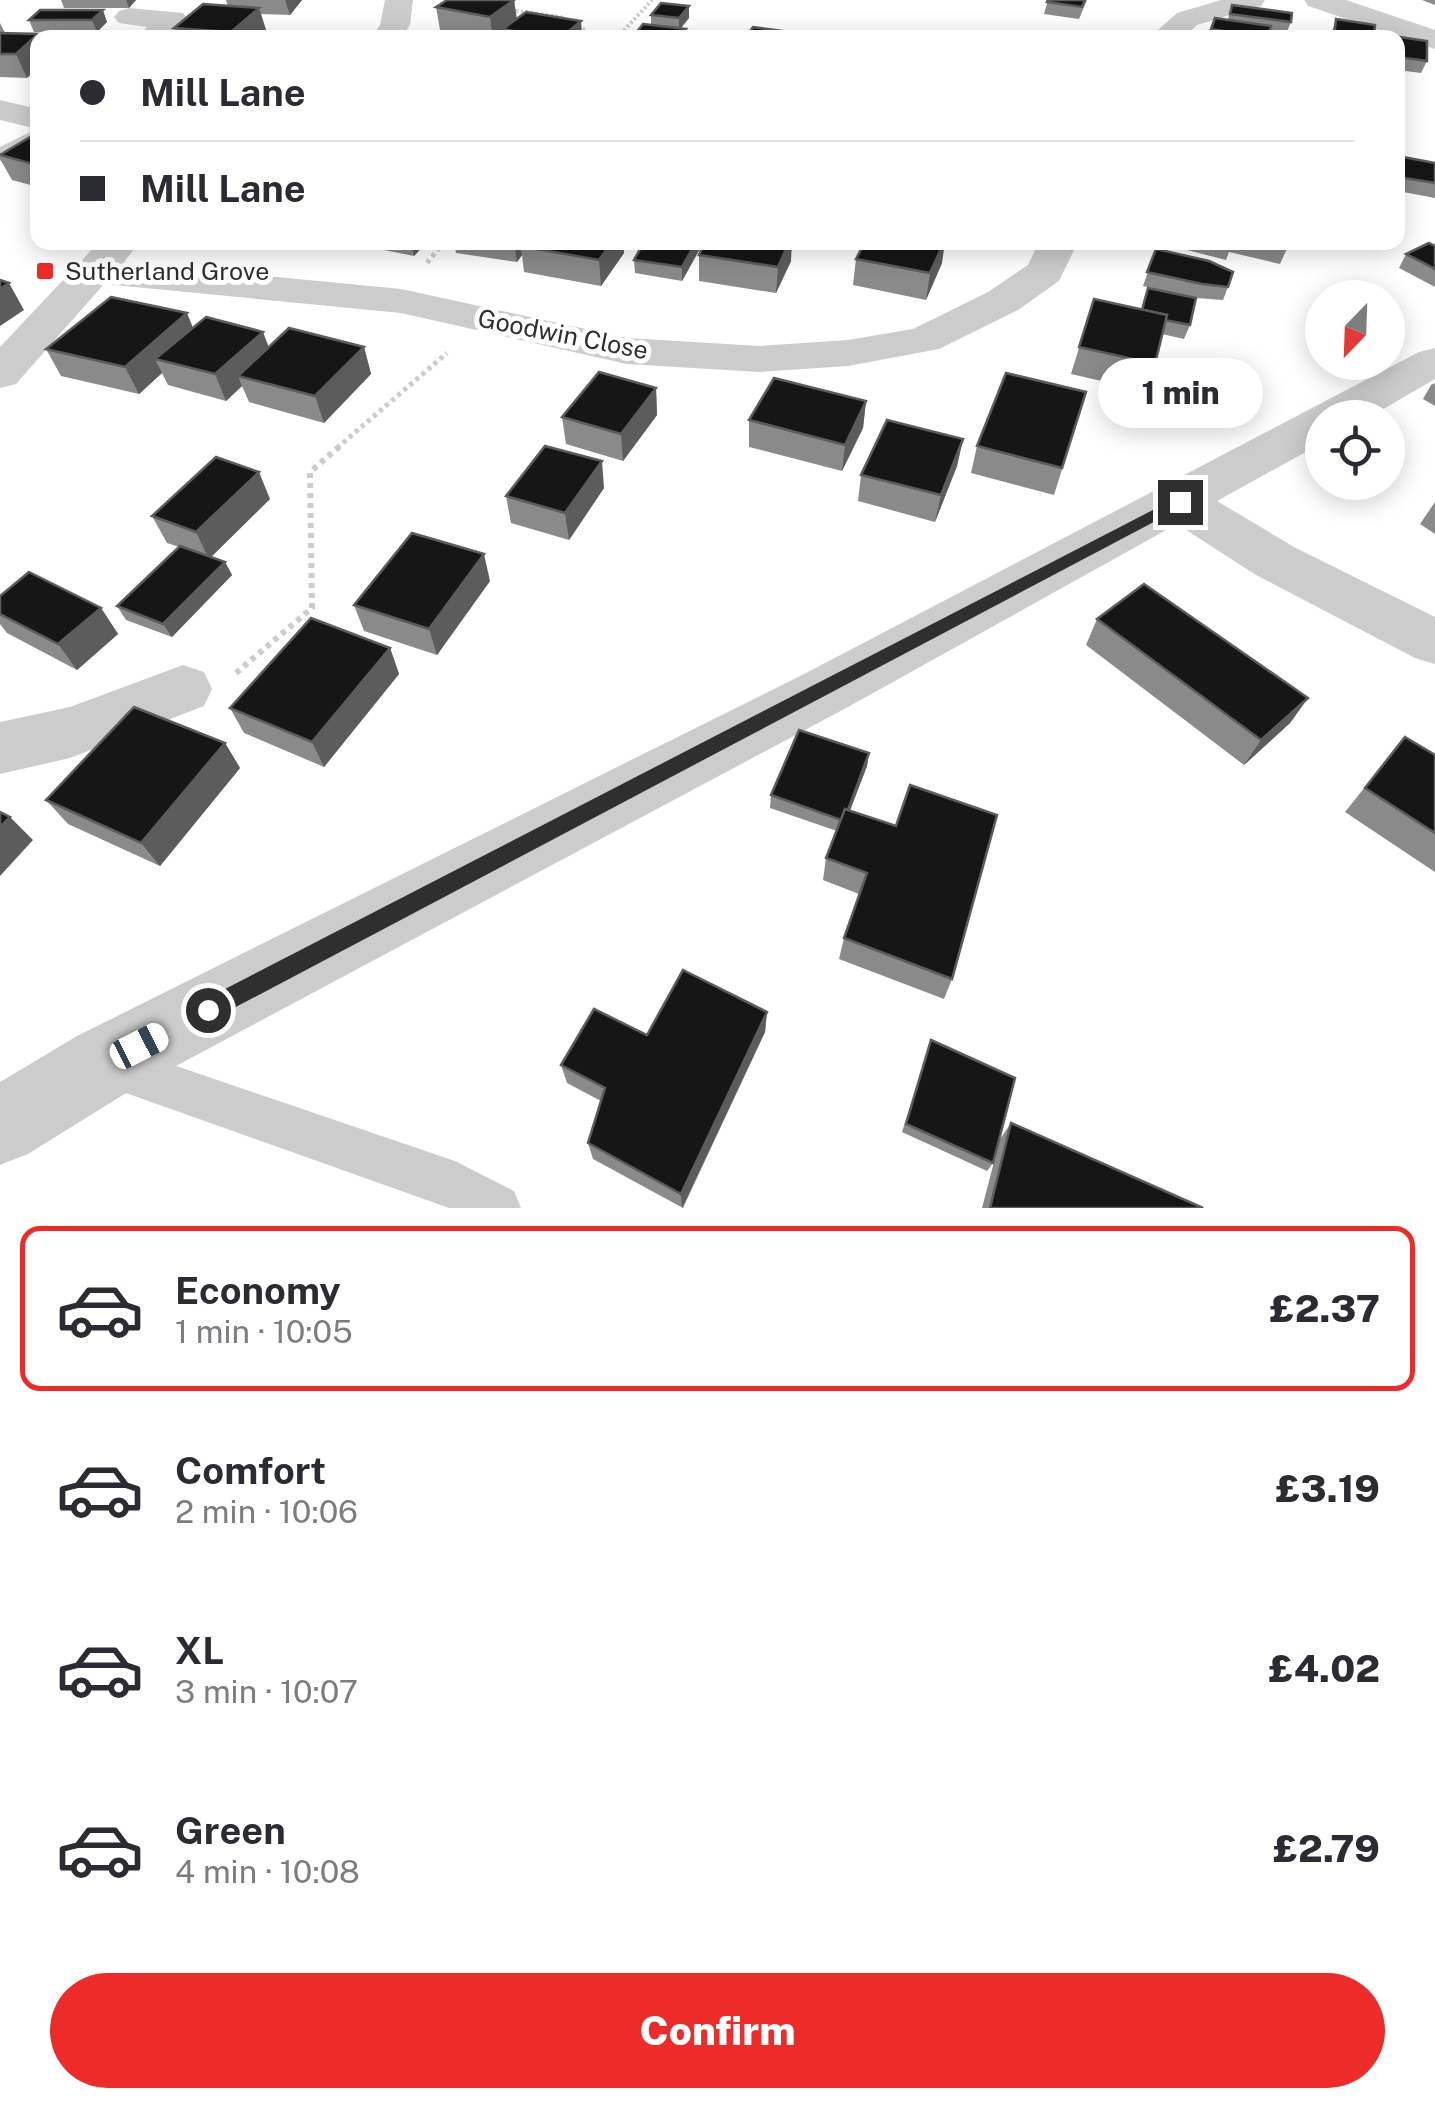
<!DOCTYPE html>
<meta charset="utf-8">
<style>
:root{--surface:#fff;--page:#f2f2f3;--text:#2b2b33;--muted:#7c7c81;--line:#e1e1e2;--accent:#ed2c2a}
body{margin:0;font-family:"Public Sans",sans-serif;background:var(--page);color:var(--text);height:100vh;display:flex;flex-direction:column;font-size:38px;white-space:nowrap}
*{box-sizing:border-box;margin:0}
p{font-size:32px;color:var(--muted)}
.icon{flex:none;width:55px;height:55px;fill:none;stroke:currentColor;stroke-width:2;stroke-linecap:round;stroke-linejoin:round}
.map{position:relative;height:1208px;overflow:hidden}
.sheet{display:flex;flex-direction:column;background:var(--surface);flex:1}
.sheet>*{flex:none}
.top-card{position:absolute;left:30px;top:30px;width:1375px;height:220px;border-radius:20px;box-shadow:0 5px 25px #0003;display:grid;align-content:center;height:220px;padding:0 50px;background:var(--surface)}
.needle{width:65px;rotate:203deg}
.buttons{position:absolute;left:1305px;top:280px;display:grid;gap:20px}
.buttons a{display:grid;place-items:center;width:100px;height:100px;border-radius:50%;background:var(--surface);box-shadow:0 5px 25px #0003;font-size:50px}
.end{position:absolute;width:45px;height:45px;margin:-22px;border:12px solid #2f2f2f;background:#fff;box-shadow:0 0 0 5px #fff}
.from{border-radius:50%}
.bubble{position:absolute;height:70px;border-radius:35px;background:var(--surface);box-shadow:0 5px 25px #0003;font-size:32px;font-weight:800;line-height:70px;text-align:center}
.car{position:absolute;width:30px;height:60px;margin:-30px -15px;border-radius:12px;box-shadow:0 0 8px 2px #0007;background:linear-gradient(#fff 24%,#345 0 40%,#fff 0 76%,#345 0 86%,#fff 0)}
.top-card b{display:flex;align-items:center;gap:35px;height:95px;font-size:38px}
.top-card b+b{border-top:2px solid var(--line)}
.top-card i{width:25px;height:25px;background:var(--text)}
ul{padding:18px 0 0;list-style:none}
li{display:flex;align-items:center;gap:30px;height:165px;margin:0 20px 15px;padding:0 30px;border:5px solid transparent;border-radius:20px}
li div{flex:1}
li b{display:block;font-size:38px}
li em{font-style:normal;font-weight:800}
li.current{border-color:var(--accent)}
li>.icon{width:90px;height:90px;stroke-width:1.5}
.cta{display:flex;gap:20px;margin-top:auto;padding:20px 50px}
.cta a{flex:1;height:115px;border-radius:60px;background:var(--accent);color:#fff;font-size:40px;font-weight:800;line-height:115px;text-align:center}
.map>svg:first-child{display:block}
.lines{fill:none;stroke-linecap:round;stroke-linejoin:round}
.path-far2{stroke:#ccc;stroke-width:4;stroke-dasharray:2.5 2.5;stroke-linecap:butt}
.path-far1{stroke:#ccc;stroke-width:5;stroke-dasharray:4 4;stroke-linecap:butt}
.path{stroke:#ccc;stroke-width:6;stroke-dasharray:5 5;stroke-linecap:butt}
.service{fill:#ccc;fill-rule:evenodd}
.minor{fill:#ccc;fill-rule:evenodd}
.wall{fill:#8a8a8a}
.shaded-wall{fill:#5c5c5c}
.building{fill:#161616;stroke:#5c5c5c;stroke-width:2.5}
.route{fill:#2f2f2f}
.poi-dot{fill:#ed2c2a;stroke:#fff;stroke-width:4}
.labels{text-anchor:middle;stroke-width:10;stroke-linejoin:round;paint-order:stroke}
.far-poi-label{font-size:25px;fill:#2f2f2f;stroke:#fff;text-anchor:start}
.far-street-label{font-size:25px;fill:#2f2f2f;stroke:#fff}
</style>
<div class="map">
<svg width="1435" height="1208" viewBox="0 0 1435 1208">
<rect width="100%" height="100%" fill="#fff"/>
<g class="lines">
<!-- path-far2 -->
<g class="path-far2">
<polyline points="511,10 561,17 599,38"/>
<polyline points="617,38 652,0"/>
</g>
<!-- path-far1 -->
<g class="path-far1">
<polyline points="427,263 444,242"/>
<polyline points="337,448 447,353"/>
</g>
<!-- path -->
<polyline class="path" points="236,673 312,608 310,472 340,446"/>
<!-- service -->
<g class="service">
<polygon points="38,128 38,143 0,161 0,147"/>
<polygon points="109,1043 455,1161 514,1191 521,1208 449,1208 109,1087 93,1081 87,1065 93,1049"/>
</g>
<!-- minor -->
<g class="minor">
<polygon points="385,0 413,0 410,25 401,38 371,38 380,25"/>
<polygon points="1221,0 1265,0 1261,6 1197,25 1183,38 1149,38 1177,13"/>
<polygon points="1304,0 1346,0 1435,30 1435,49 1308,6"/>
<polygon points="129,8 183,13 188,19 170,38 137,38 147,27 119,23 114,17 119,11"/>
<polygon points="0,100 38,109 38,129 0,120"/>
<polygon points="99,242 132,242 136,247 124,262 401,289 627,338 759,346 848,340 913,329 988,292 1028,265 1039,242 1078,242 1059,281 1018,310 939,349 848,366 759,372 627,364 401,313 104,284 16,384 0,388 0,347"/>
<polygon points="1435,348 1435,379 1368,418 1322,418 1322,443 1217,501 1294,547 1435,617 1435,664 1415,658 1256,575 1177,524 848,707 131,1090 28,1154 0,1165 0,1082 77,1036 806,673 1419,352"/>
<polygon points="183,665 204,672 212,689 204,706 70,758 0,774 0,722 70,707"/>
</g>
</g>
<!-- wall -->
<g class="wall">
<polygon points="61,0 136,0 129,8 64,8"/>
<polygon points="226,0 302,0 290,15 261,14 266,30 258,38 177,38 174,28 228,6"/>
<polygon points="514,0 517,19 582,33 576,38 504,38 503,33 497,38 481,38 440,30 436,7"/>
<polygon points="1048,0 1087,0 1079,19 1044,14"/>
<polygon points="1422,0 1435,0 1435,5"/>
<polygon points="1232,5 1291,22 1286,34 1269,32 1267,38 1199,38 1209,35 1215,18 1228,19"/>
<polygon points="40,10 107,22 97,32 34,32 29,20"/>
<polygon points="651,15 689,18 681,28 651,25"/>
<polygon points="1336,19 1374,38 1330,38"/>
<polygon points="0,23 5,33 38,34 27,78 0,77"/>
<polygon points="1387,35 1427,41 1427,61 1421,73 1398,70 1398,38 1386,38"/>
<polygon points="38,139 38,187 12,180 0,159 0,154"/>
<polygon points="1398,156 1435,163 1435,198 1398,191"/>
<polygon points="313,242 351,242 344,249"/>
<polygon points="363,242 427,242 414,256 364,246"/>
<polygon points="454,242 623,242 624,253 601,286 524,272 522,255 517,262 456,253"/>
<polygon points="644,242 702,242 702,245 682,281 635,273 634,260"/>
<polygon points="1186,242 1290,242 1280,264 1229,252 1226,260 1183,249"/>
<polygon points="1435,246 1435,287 1399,268 1406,254"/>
<polygon points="1156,249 1228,287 1223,300 1196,298 1190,325 1184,339 1162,334 1155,364 1145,391 1071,374 1094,299 1141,309 1193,297 1143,286"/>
<polygon points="699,255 791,261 776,293 699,281"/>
<polygon points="856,259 942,263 926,300 853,285"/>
<polygon points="193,328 268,348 364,347 371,374 324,423 249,402 242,386 226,401 168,385 162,373 139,394 61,376 46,349"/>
<polygon points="1435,383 1435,406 1423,399 1431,385"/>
<polygon points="656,388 657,415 623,461 566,444 562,417"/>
<polygon points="1086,392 1054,495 971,473 977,446"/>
<polygon points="866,401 863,428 842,471 749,447 749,420"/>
<polygon points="963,439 957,466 935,522 858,501 861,475"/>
<polygon points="604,488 569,540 511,523 506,496"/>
<polygon points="270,499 211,557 225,562 232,575 172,637 126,620 117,606 179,547 167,543 152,516"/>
<polygon points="1435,502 1435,534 1420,524"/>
<polygon points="490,581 437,655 364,631 354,605"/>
<polygon points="0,596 101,608 118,634 77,670 7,633 0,624"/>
<polygon points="1097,619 1308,698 1290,723 1244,765 1086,645"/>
<polygon points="390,648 399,674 324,767 244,733 230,708"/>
<polygon points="1405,737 1435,755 1435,872 1345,812"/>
<polygon points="225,743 240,768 160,866 68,824 46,800"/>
<polygon points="869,753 867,766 850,811 952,979 944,999 839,959 844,938 859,894 823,880 826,858 837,831 770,808 771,795"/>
<polygon points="767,1012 765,1032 683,1208 593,1159 588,1143 601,1101 567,1083 561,1065 647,1035"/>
<polygon points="931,1040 993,1163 987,1171 902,1132"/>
<polygon points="1011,1123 1203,1208 982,1208 1000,1139"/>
</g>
<!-- shaded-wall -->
<g class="shaded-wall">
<polygon points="126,0 136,0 129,8"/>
<polygon points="285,0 302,0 290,15"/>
<polygon points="514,0 517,22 503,29 503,33 497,38 493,38 490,17"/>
<polygon points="689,6 689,18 679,30 679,18"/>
<polygon points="259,8 266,30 258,38 233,38 231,32"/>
<polygon points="103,10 107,22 97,32 92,20"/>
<polygon points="581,21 582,33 576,38 561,38"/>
<polygon points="38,34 40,38 38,38 38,68 27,78 16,54"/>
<polygon points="411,242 427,242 414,256"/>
<polygon points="514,242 531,242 520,246 522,255 517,262"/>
<polygon points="612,242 623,242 624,253 601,286 599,260"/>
<polygon points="696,242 702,242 702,245 682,281 682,267"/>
<polygon points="789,242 792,242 791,261 776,293 778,267"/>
<polygon points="944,242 945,242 942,263 926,300 930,273"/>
<polygon points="9,283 24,310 0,326 0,289"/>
<polygon points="187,313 198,340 155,359 162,373 139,394 125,367"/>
<polygon points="263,332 273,358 238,376 242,386 226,401 215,374"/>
<polygon points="364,347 371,374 324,423 315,396"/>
<polygon points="656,388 657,415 623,461 621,434"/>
<polygon points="866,401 863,428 842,471 845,445"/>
<polygon points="963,439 957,466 935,522 941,495"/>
<polygon points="602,461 604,488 569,540 565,513"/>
<polygon points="259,472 270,499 209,559 196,532"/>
<polygon points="484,554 490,581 437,655 429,629"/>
<polygon points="225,562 232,575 172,637 163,624"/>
<polygon points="101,608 118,634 77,670 58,644"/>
<polygon points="390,648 399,674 324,767 312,742"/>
<polygon points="1308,698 1290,723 1244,765 1261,740"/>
<polygon points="225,743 240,768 160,866 141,843"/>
<polygon points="869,753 867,766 841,833 843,820"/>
<polygon points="10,817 33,840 0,876 0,827"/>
<polygon points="767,1012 765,1032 682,1208 681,1194"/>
</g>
<!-- building -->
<g class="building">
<polygon points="447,0 514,0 490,17 436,7"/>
<polygon points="1048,0 1085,0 1082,7 1047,2"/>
<polygon points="661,3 689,6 679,18 651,15"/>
<polygon points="203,4 259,8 231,32 174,28"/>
<polygon points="1232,5 1292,13 1291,22 1230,14"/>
<polygon points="40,10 103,10 92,20 29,20"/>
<polygon points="526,12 581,21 561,38 550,38 503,29"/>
<polygon points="1215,18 1271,26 1267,38 1211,29"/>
<polygon points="1336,19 1375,25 1374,38 1346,38 1334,36"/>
<polygon points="643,24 686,29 679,38 632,38"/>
<polygon points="753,27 820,36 819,38 745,38"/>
<polygon points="0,33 38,34 16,54 0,54"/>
<polygon points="1200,34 1223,38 1199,38"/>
<polygon points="1387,35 1427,41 1427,61 1398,57 1398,38 1387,38"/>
<polygon points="30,137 38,139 38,161 33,164 0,155"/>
<polygon points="1398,156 1435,163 1435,183 1398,177"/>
<polygon points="523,242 612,242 599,260 520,246"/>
<polygon points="644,242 696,242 682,267 634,260"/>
<polygon points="705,242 789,242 778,267 699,255"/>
<polygon points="865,242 944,242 930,273 856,259"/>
<polygon points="1429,243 1435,246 1435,269 1406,254"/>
<polygon points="1156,249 1209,261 1233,272 1228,287 1202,284 1147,272"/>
<polygon points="0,280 9,283 0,289"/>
<polygon points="1148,288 1196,298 1190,325 1165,320 1167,315 1142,310"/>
<polygon points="111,297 187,313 125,367 46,349"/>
<polygon points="1094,299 1167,315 1155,364 1079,347"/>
<polygon points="206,317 263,332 215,374 155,359"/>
<polygon points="289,328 364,347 315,396 238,376"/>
<polygon points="599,372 656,388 621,434 562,417"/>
<polygon points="1006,373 1086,392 1062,468 977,446"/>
<polygon points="774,378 866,401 845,445 749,420"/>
<polygon points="887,420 963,439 941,495 861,475"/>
<polygon points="545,446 602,461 565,513 506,496"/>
<polygon points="216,457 259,472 196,532 152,516"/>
<polygon points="412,533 484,554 429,629 354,605"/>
<polygon points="180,546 225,562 163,624 117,606"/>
<polygon points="29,572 101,608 58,644 0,614 0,596"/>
<polygon points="1144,584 1308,698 1261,740 1097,619"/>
<polygon points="311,618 390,648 312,742 230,708"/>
<polygon points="134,707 225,743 141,843 46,800"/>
<polygon points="799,730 869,753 848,810 845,809 841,820 771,795"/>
<polygon points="1405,737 1435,755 1435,833 1365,788"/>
<polygon points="910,785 997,815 952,979 844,938 867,873 826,858 845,809 896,826"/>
<polygon points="0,812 10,817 0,827"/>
<polygon points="683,970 767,1012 681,1194 588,1143 605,1088 561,1065 594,1009 647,1035"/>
<polygon points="931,1040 1015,1078 993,1163 906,1124"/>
<polygon points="1011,1123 1203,1208 990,1208"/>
</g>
<!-- route -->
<polygon class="route" points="1180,496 1186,498 1186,505 215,1018 208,1021 200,1018 197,1010 200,1002"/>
<!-- markers -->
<rect class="poi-dot" x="35" y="261" width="20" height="20" rx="5"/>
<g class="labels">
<!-- far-poi labels -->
<g class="far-poi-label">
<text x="65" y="280">Sutherland Grove</text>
</g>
<!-- far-street labels -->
<g class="far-street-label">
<text transform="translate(563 334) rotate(11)" y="9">Goodwin Close</text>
</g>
</g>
</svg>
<div class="buttons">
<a><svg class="needle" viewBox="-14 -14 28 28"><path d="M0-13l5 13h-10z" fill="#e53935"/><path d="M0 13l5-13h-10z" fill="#7c7c81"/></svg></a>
<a><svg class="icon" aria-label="locate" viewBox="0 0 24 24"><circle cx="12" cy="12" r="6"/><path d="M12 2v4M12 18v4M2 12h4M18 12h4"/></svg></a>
</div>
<i class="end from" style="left:208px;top:1010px"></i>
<i class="end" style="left:1180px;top:502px"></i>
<div class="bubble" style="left:1098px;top:358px;width:165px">1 min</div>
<i class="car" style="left:139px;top:1046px;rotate:63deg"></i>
<div class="top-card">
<b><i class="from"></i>Mill Lane</b>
<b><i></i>Mill Lane</b>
</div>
</div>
<section class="sheet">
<ul>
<li class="current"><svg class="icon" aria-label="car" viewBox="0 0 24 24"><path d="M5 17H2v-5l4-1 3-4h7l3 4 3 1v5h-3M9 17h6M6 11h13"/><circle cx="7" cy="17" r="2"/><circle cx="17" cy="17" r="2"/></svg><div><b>Economy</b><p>1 min · 10:05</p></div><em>£2.37</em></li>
<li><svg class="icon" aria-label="car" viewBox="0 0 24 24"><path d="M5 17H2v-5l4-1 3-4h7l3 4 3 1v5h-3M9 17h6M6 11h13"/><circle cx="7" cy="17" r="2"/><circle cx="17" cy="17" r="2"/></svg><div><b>Comfort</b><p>2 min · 10:06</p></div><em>£3.19</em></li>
<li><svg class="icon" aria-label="car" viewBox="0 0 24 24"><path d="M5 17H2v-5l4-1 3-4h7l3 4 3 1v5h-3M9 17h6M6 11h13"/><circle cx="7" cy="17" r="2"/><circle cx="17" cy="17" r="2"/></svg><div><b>XL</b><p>3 min · 10:07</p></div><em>£4.02</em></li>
<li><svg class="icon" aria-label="car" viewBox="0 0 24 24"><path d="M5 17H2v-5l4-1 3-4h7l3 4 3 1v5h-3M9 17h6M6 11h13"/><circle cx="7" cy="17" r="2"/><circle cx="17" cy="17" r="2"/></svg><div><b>Green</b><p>4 min · 10:08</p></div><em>£2.79</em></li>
</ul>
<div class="cta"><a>Confirm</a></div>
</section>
